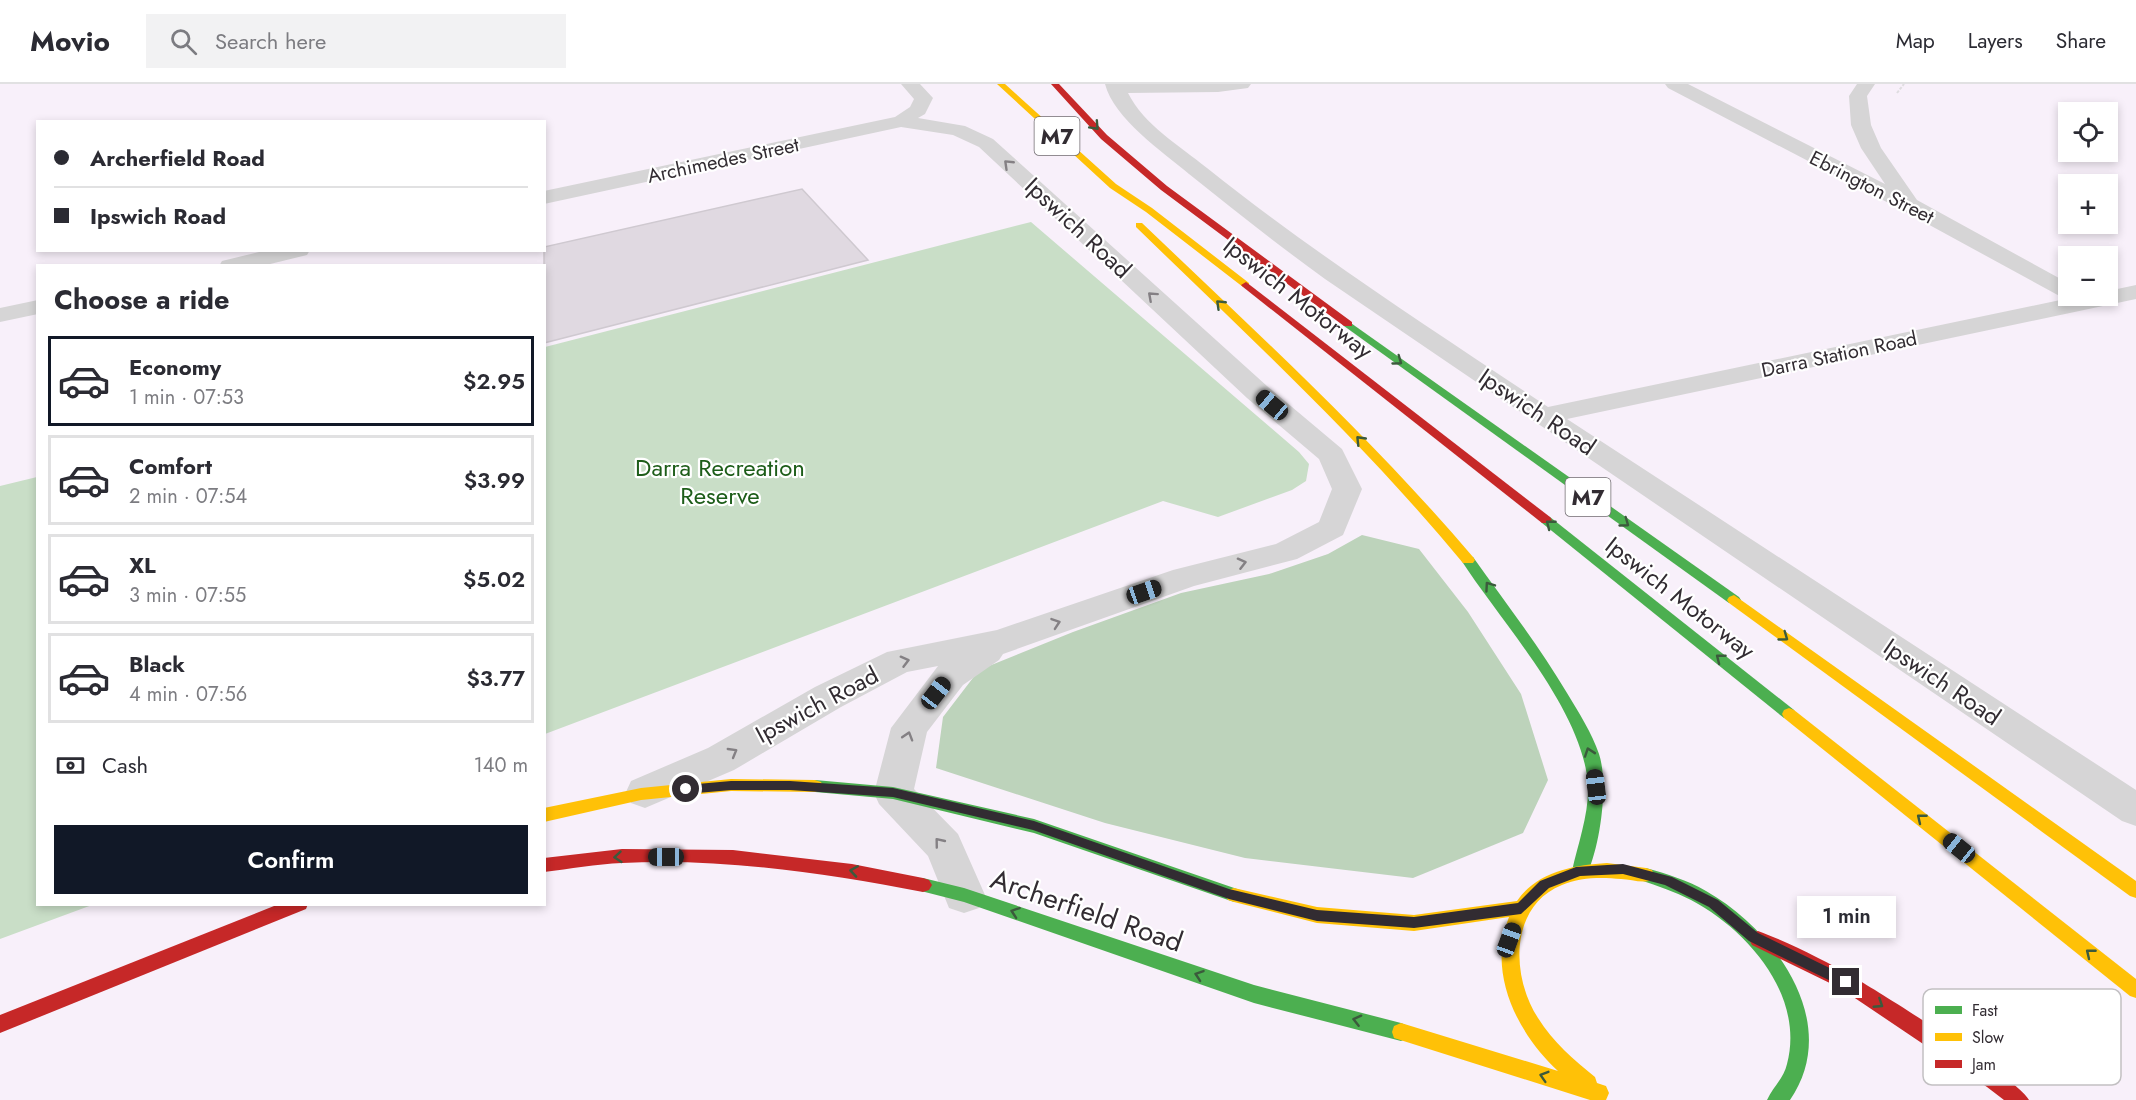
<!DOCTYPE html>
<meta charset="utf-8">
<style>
:root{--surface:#fff;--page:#f2f2f3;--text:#2b2b33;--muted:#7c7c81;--line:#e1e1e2;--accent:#111827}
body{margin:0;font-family:Jost,sans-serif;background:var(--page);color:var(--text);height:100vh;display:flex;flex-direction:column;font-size:22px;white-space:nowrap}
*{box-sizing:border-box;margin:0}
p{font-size:20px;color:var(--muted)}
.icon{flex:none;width:33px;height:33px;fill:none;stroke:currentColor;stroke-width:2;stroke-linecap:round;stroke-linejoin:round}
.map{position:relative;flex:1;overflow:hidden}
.details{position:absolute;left:36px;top:180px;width:510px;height:642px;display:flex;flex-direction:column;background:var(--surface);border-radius:0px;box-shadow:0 3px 9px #0003}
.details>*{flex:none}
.top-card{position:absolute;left:36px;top:36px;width:510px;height:132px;border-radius:0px;box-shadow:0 3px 9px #0003;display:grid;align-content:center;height:132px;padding:0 18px;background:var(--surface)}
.controls{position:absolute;left:2058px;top:18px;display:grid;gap:12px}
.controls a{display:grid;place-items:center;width:60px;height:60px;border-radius:0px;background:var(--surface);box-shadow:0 3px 9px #0003;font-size:30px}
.end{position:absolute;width:27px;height:27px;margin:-14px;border:8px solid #322c32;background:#fff;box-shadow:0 0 0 3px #fff}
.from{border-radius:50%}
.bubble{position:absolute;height:42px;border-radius:0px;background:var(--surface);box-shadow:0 3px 9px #0003;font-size:20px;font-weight:600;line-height:42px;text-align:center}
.car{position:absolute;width:18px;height:36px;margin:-18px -9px;border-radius:8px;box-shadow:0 0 4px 2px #0007;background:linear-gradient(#222 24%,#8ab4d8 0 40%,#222 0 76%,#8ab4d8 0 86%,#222 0)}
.top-card b{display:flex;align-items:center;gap:21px;height:57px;font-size:22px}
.top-card b+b{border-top:2px solid var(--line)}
.top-card i{width:15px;height:15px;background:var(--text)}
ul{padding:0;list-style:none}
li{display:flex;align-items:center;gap:18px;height:90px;margin:0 12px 9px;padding:0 6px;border:3px solid var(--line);border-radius:0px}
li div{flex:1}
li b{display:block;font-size:22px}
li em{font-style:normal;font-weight:600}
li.selected{border-color:var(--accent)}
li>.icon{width:54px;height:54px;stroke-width:1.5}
h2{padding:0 18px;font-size:27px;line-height:72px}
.pay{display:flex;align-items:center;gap:15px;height:66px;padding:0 18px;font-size:22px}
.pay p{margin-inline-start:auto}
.action{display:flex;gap:12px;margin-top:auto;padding:12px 18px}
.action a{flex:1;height:69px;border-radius:0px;background:var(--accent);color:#fff;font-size:24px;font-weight:600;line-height:69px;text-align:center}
header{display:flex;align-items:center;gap:36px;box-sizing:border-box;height:84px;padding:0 30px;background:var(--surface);border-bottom:2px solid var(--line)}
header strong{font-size:28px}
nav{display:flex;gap:33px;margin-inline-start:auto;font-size:21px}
.search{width:420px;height:54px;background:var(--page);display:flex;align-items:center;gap:15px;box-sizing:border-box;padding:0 21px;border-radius:0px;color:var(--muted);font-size:22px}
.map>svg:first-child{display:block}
.green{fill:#c9dec7}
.forest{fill:#bdd3bb}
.building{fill:#e0d9e1;stroke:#cfc9d0;stroke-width:1.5}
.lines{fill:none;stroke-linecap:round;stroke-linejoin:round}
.path{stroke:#dfdde0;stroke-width:2;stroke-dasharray:3 1.5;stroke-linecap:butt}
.street{fill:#d6d5d6;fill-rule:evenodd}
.fast{fill:#4caf50;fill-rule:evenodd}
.slow{fill:#ffc107;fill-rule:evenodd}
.jam{fill:#c62828;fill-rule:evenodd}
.oneway{stroke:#3b5a3c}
.oneway2{stroke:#848084}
.route{fill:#322c32}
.labels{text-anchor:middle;stroke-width:4.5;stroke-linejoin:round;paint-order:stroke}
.far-street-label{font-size:20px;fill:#322c32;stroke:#fff}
.shield{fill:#fff;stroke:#706b70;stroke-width:1.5}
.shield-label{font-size:22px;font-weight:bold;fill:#322c32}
.street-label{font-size:24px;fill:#322c32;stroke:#fff}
.park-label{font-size:24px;fill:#1d5d19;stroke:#fff}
.near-street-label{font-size:28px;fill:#322c32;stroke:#fff}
.key{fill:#fff;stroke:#c2c0c2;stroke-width:1.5}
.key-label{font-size:16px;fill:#322c32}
</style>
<header>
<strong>Movio</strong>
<div class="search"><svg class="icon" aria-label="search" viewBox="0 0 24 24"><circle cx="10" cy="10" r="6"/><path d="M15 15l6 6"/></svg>Search here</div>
<nav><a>Map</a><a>Layers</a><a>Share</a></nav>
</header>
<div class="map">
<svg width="2136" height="1016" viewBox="0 0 2136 1016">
<rect width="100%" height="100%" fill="#f8f0fa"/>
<!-- green -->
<g class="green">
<polygon points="1031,138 1299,368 1309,380 1306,397 1292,406 1218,433 1163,417 545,650 545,263"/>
<polygon points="37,393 38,820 92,821 0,855 0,402"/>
</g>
<!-- forest -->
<polygon class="forest" points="1362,451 1419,465 1468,528 1521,610 1548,696 1523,749 1413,794 1245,774 1105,739 936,684 943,633 979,586 1073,548 1181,509 1269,490 1328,470"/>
<!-- building -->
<polygon class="building" points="802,105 868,176 544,259 544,163"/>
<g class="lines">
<!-- path -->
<polyline class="path" points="1897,9 1904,0"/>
<!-- street -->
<g class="street">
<polygon points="901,0 920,0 933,14 925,30 918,34 965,42 993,55 1267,302 1342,365 1362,405 1343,451 1297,475 1194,502 1003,570 999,576 963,601 927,648 914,705 958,750 985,811 979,824 964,829 949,824 928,772 879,720 874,709 891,644 938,582 907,588 841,623 734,686 645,724 631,719 626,708 631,697 708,664 815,603 887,568 997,546 1173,486 1276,460 1319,438 1332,405 1319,375 1247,314 979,63 953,51 901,43 544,120 544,107 895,33 910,23 914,15"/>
<path d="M1105,0h146l-3,4 -30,4 -90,1c16,32 52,53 79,75 109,87 226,162 341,239l517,-108 -163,-89 -234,-122 -3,-4h23l197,100 -24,-36 -10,-23 -2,-29 8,-12h18l-8,12 4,29 10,23 36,52 151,83v13h40v-5l28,-6v14l-569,120 569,371v36l-14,-5 -797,-542c-47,-34 -91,-69 -136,-105 -27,-23 -75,-55 -84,-90z"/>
<polygon points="267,166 310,166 307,171 262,182 219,182 222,177"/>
<polygon points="38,216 38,230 0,238 0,224"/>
</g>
<!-- fast -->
<g class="fast">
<polygon points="1348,237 1739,513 1741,516 1739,519 1729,519 1344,242 1343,240"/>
<polygon points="1546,432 1550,433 1794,626 1796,630 1794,634 1784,634 1542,439 1540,436"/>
<path d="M1468,472l5,1c32,45 66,89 94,136 12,20 25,40 32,61 10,30 1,94 -13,122l-6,2 -6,-2 -2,-5c6,-27 17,-57 16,-85 -4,-75 -87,-164 -127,-226z"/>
<polygon points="815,696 893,703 1034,735 1240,806 1243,811 1240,816 1234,818 1034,749 893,715 815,708 809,706 807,702 809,698"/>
<path d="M1646,784c21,6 41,12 60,23 69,39 137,132 84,209h-23c6,-13 17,-22 20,-36 18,-68 -39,-134 -96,-164 -16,-8 -33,-14 -51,-20l-2,-5 2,-5z"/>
<polygon points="923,794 964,804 1254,901 1401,939 1408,942 1410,948 1408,954 1401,957 1254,919 964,818 917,806 914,801 917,796"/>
</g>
<!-- slow -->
<g class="slow">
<polygon points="997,0 1005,0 1116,100 1152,124 1249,199 1249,203 1243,203 1146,128 1110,104"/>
<path d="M1136,139h6c114,109 229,214 331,334l2,3 -2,3h-10c-100,-121 -215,-227 -327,-336z"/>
<polygon points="1734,511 2136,797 2136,814 2130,812 1729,519 1727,516 1729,513"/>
<polygon points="1789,624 1794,626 2136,895 2136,914 2130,912 1784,634 1782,630 1784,626"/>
<polygon points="731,695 815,696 821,698 823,702 821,706 815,708 731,707 641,716 544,738 544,724 641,704"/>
<path d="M1607,779l39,5 6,2 2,5 -2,5c-10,4 -21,-1 -31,-1 -19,-2 -41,-2 -59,6 -53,21 -51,92 -24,133 15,24 36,42 57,59l2,6 9,3 3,7 -3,7h-16l-196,-62 -2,-6 2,-6 7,-3 157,48c-41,-38 -71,-98 -49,-154l-95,14 -97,-8 -83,-21 -6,-2 -3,-5 3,-5 6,-2 83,19 97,8 103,-14c20,-29 56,-36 90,-38z"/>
</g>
<!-- jam -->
<g class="jam">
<polygon points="1051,0 1059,0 1107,51 1167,102 1352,238 1352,242 1344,242 1161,106 1101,55"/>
<polygon points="1246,198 1550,433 1552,436 1550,439 1542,439 1243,203 1241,201"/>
<path d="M622,765l111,1 119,14 71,14 6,2 3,5 -3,5 -6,2c-99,-19 -200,-34 -301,-29 -26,1 -52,6 -78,9v-14z"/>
<polygon points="279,820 308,820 306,825 0,949 0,931"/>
<path d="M1758,847c30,11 68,30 95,46 27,15 168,104 176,123h-25l-17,-13 -147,-99 -88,-43 -3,-6 3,-6z"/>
</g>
</g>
<!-- one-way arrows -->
<defs><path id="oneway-chevron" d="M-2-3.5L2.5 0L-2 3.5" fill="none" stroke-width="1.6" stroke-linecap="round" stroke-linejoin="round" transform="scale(1.5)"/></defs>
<g class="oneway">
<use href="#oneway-chevron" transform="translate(1095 42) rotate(47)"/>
<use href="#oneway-chevron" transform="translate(1220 220) rotate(-136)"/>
<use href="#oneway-chevron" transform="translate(1398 277) rotate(36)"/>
<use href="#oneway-chevron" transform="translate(1360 356) rotate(-134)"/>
<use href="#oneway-chevron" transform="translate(1625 439) rotate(36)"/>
<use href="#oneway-chevron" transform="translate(1550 440) rotate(-142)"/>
<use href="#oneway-chevron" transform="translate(1489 502) rotate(-125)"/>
<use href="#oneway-chevron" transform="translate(1784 553) rotate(36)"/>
<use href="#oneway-chevron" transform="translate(1720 574) rotate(-142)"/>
<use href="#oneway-chevron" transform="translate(1589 668) rotate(-109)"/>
<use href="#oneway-chevron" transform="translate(1921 734) rotate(-141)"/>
<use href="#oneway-chevron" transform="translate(618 773) rotate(175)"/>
<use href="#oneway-chevron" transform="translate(854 787) rotate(-171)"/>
<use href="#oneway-chevron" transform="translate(1015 828) rotate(-161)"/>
<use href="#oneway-chevron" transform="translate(2090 869) rotate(-141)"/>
<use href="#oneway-chevron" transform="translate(1199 891) rotate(-161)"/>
<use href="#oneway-chevron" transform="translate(1879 920) rotate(33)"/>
<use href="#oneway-chevron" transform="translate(1357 936) rotate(-166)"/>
<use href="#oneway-chevron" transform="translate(1544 992) rotate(-163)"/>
</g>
<g class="oneway2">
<use href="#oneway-chevron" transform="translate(1008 80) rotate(-136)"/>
<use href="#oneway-chevron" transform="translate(1152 212) rotate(-138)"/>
<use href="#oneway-chevron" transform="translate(1242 479) rotate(-14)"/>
<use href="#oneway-chevron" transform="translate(1056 539) rotate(-19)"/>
<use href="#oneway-chevron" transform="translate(905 577) rotate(-15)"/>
<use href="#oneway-chevron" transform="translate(908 652) rotate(-73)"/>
<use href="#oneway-chevron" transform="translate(733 668) rotate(-30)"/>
<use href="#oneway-chevron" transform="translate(939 758) rotate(-129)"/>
</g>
<!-- route -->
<polygon class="route" points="731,697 790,697 893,704 1034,737 1229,805 1317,826 1414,833 1518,819 1540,797 1576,783 1623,780 1672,793 1718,816 1758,849 1850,894 1852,898 1850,902 1846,904 1841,902 1749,857 1709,823 1665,801 1623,790 1580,792 1549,804 1521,830 1414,844 1317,837 1229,815 1033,746 893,713 790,706 731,706 686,710 681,705 686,701"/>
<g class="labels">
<!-- far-street labels -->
<g class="far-street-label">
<text transform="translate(723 76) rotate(-12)" y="7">Archimedes Street</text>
<text transform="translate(1872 103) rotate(27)" y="7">Ebrington Street</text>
<text transform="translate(1839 270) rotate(-12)" y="7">Darra Station Road</text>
</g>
<!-- shield labels -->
<g class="shield">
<rect x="1034.5" y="33" width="45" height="38" rx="4.5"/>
<rect x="1565.5" y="394" width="45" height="38" rx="4.5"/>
</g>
<g class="shield-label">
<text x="1057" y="60">M7</text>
<text x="1588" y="421">M7</text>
</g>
<!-- street labels -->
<g class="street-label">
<text transform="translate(1078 144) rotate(43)" y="8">Ipswich Road</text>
<text transform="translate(1298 214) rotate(38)" y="8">Ipswich Motorway</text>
<text transform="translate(1537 328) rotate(34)" y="8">Ipswich Road</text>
<text transform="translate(1680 514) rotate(38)" y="8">Ipswich Motorway</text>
<text transform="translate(1942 598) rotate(34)" y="8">Ipswich Road</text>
<text transform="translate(817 621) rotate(-28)" y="8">Ipswich Road</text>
</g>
<!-- park labels -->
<g class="park-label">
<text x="720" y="392">Darra Recreation<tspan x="720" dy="28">Reserve</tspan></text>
</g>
<!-- near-street labels -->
<g class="near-street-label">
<text transform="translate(1087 826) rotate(19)" y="10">Archerfield Road</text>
</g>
</g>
<!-- legend -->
<rect x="1923" y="905" width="198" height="96" rx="9" class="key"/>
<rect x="1935" y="922" width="27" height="8" fill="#4caf50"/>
<rect x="1935" y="949" width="27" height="8" fill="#ffc107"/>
<rect x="1935" y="976" width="27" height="8" fill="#c62828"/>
<g class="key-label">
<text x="1972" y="932">Fast</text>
<text x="1972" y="959">Slow</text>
<text x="1972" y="986">Jam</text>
</g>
</svg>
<div class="controls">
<a><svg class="icon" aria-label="locate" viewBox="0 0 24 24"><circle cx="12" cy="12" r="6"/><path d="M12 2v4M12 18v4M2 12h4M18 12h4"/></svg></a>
<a>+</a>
<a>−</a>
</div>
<i class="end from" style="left:686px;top:705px"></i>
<i class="end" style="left:1846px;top:898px"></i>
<div class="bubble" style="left:1797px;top:812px;width:99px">1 min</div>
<i class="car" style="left:1272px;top:321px;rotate:310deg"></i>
<i class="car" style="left:1144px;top:508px;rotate:71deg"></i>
<i class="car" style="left:936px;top:609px;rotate:38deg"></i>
<i class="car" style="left:1596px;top:703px;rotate:353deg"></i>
<i class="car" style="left:1959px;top:764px;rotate:309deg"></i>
<i class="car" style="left:666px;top:773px;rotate:270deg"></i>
<i class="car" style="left:1509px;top:856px;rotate:20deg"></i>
<div class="top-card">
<b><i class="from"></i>Archerfield Road</b>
<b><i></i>Ipswich Road</b>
</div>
<section class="details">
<h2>Choose a ride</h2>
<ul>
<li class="selected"><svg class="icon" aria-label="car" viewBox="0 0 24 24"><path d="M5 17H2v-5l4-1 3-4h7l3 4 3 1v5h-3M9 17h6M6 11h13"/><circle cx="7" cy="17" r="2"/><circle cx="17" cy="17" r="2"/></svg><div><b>Economy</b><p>1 min · 07:53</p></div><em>$2.95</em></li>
<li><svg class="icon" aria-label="car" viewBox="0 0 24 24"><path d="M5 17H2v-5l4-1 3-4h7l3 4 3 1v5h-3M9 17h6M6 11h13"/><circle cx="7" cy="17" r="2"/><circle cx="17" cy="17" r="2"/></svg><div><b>Comfort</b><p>2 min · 07:54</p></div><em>$3.99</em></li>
<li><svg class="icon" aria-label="car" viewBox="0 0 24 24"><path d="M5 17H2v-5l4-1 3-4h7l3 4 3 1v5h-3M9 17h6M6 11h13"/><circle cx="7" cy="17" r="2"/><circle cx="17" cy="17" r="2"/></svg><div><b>XL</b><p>3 min · 07:55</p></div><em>$5.02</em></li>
<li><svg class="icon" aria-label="car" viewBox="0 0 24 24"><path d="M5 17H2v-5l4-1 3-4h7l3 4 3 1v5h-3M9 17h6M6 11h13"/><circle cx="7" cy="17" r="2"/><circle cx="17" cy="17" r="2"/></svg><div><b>Black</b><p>4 min · 07:56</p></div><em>$3.77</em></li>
</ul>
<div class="pay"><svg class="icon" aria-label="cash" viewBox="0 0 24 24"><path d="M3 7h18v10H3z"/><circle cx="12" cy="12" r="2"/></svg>Cash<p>140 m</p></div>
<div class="action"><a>Confirm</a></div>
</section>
</div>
